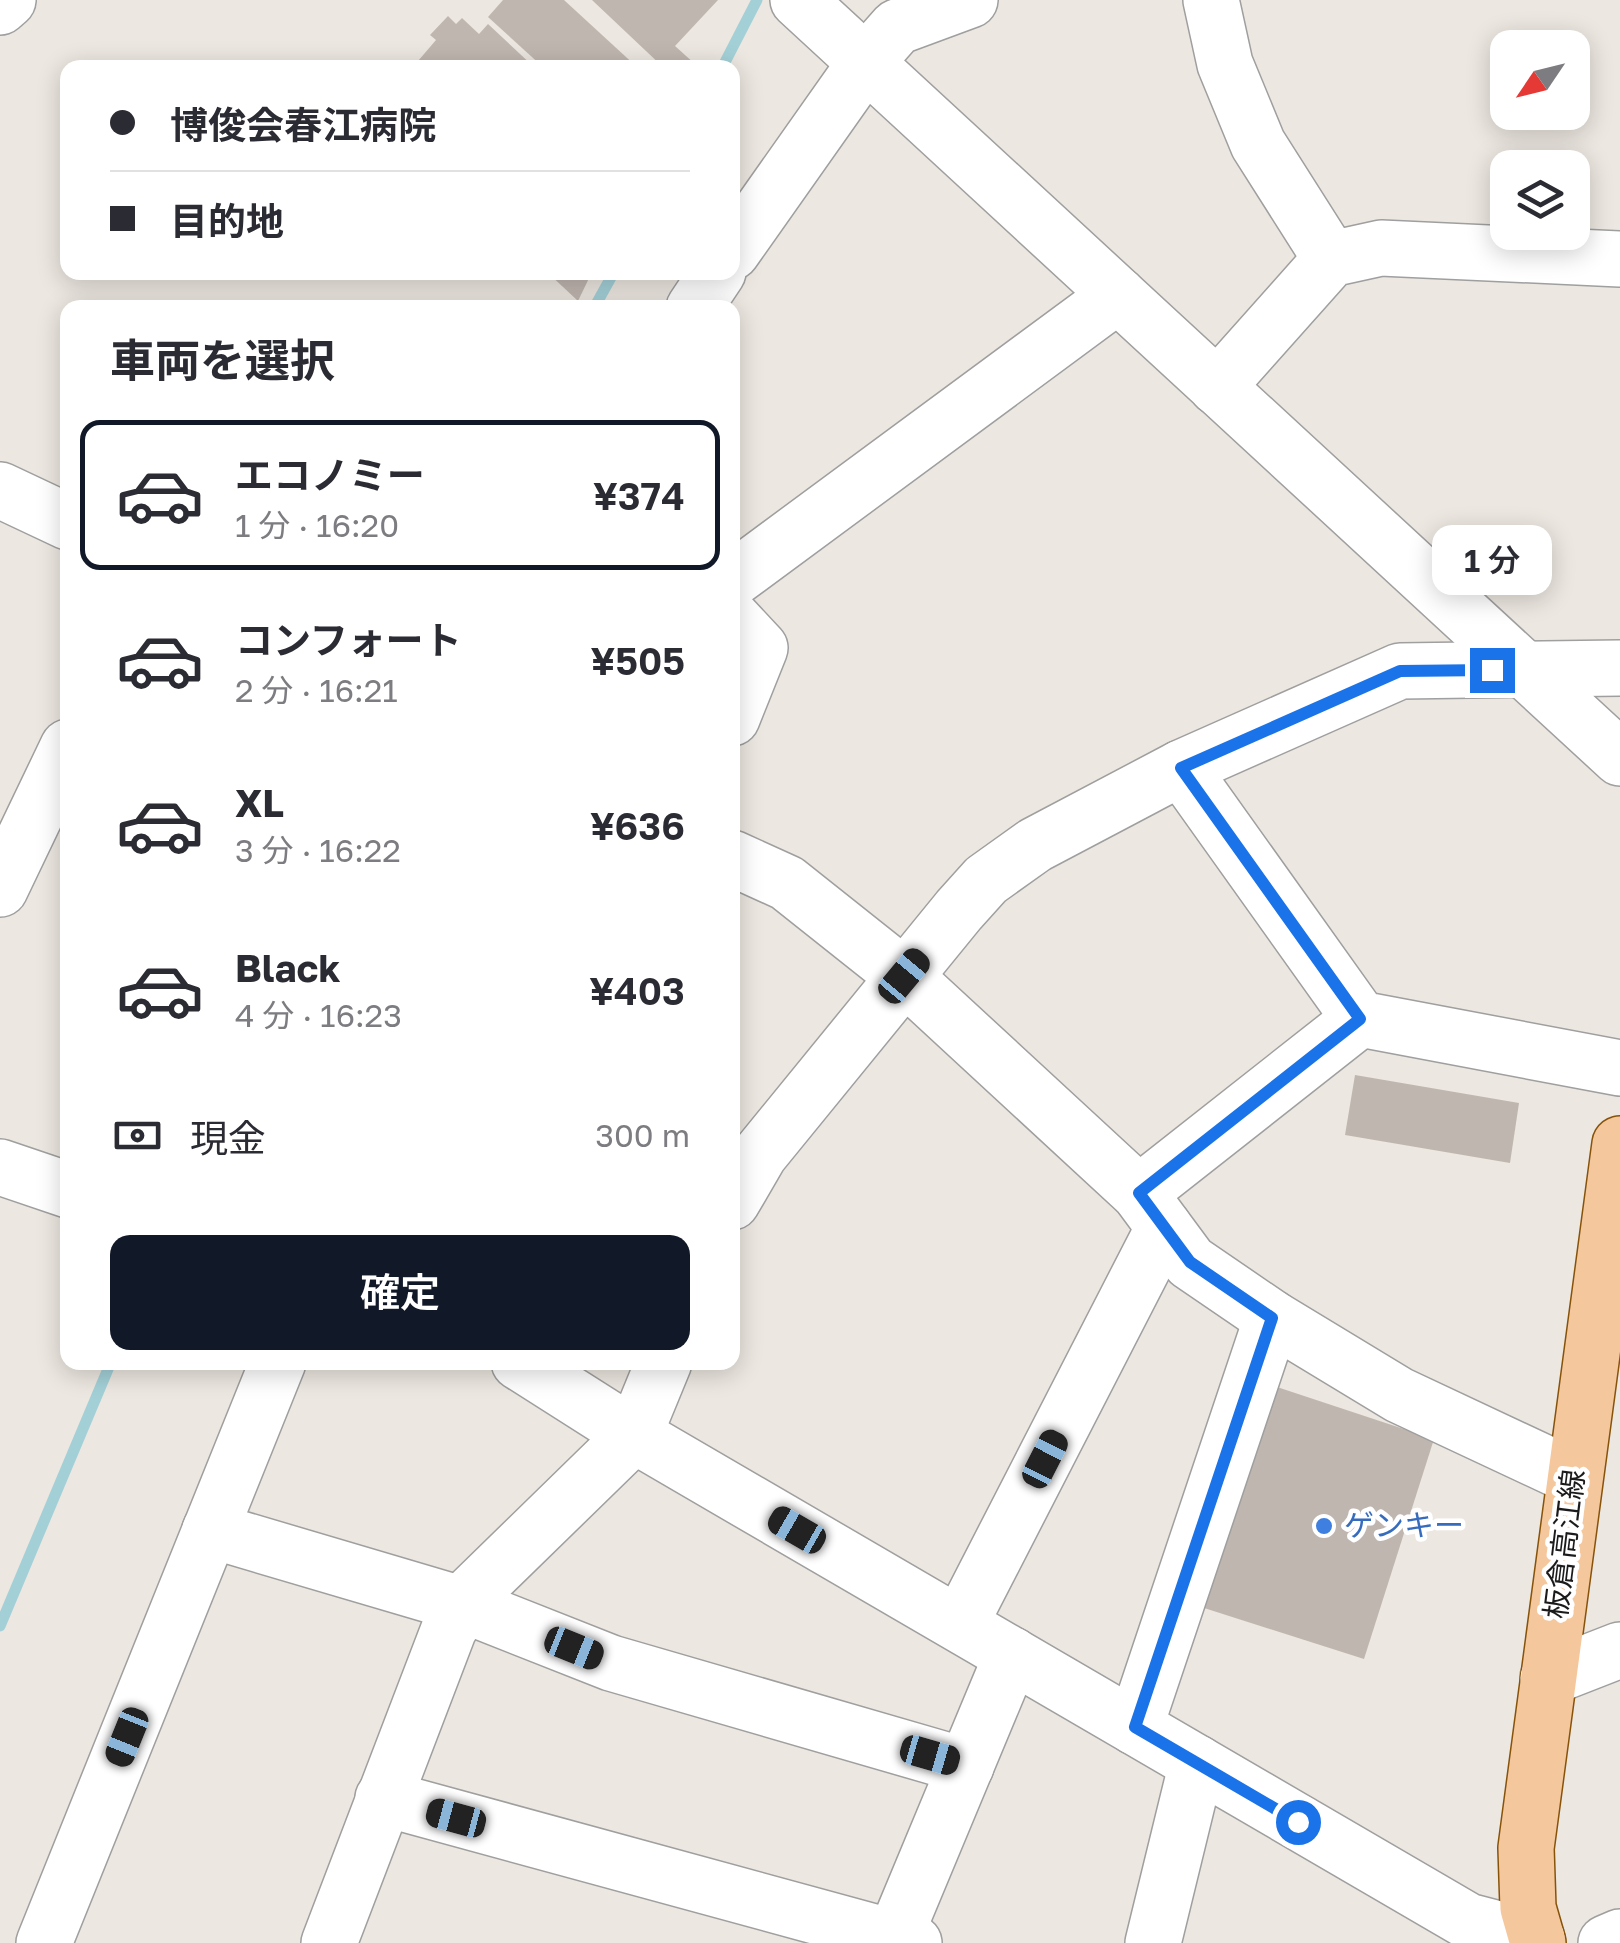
<!DOCTYPE html>
<html lang="ja">
<meta charset="utf-8">
<style>
:root{--surface:#fff;--page:#f7f7f7;--text:#2b2b33;--muted:#7c7c81;--line:#e1e1e2;--accent:#111827}
body{margin:0;font-family:"Golos Text","Noto Sans JP",sans-serif;background:var(--page);color:var(--text);height:100vh;display:flex;flex-direction:column;font-size:38px;white-space:nowrap}
*{box-sizing:border-box;margin:0}
p{font-size:32px;color:var(--muted)}
.icon{flex:none;width:55px;height:55px;fill:none;stroke:currentColor;stroke-width:2;stroke-linecap:round;stroke-linejoin:round}
.map{position:relative;flex:1;overflow:hidden}
.sheet{position:absolute;left:60px;top:300px;width:680px;height:1070px;display:flex;flex-direction:column;background:var(--surface);border-radius:20px;box-shadow:0 5px 25px #0003}
.sheet>*{flex:none}
.banner{position:absolute;left:60px;top:60px;width:680px;height:220px;border-radius:20px;box-shadow:0 5px 25px #0003;display:grid;align-content:center;height:220px;padding:0 50px;background:var(--surface)}
.needle{width:65px;rotate:235deg}
.buttons{position:absolute;left:1490px;top:30px;display:grid;gap:20px}
.buttons a{display:grid;place-items:center;width:100px;height:100px;border-radius:20px;background:var(--surface);box-shadow:0 5px 25px #0003;font-size:50px}
.end{position:absolute;width:45px;height:45px;margin:-22px;border:12px solid #1a73e8;background:#fff;box-shadow:0 0 0 5px #fff}
.from{border-radius:50%}
.bubble{position:absolute;height:70px;border-radius:20px;background:var(--surface);box-shadow:0 5px 25px #0003;font-size:32px;font-weight:600;line-height:70px;text-align:center}
.car{position:absolute;width:30px;height:60px;margin:-30px -15px;border-radius:12px;box-shadow:0 0 8px 2px #0007;background:linear-gradient(#222 24%,#8ab4d8 0 40%,#222 0 76%,#8ab4d8 0 86%,#222 0)}
.banner b{display:flex;align-items:center;gap:35px;height:95px;font-size:38px}
.banner b+b{border-top:2px solid var(--line)}
.banner i{width:25px;height:25px;background:var(--text)}
ul{padding:0;list-style:none}
li{display:flex;align-items:center;gap:30px;height:150px;margin:0 20px 15px;padding:0 30px;border:5px solid transparent;border-radius:20px}
li div{flex:1}
li b{display:block;font-size:38px}
li em{font-style:normal;font-weight:600}
li.on{border-color:var(--accent)}
li>.icon{width:90px;height:90px;stroke-width:1.5}
h2{padding:0 50px;font-size:45px;line-height:120px}
.pay{display:flex;align-items:center;gap:25px;height:110px;padding:0 50px;font-size:38px}
.pay p{margin-inline-start:auto}
.button{display:flex;gap:20px;margin-top:auto;padding:20px 50px}
.button a{flex:1;height:115px;border-radius:20px;background:var(--accent);color:#fff;font-size:40px;font-weight:600;line-height:115px;text-align:center}
.map>svg:first-child{display:block}
.lines{fill:none;stroke-linecap:round;stroke-linejoin:round}
.stream{stroke:#a3d0d7;stroke-width:11}
.building{fill:#c0b6b0}
.minor-casing{stroke:#9f9f9f;stroke-width:58}
.major-casing{stroke:#87530a;stroke-width:58}
.minor{stroke:#fff;stroke-width:55}
.major{stroke:#f5c79c;stroke-width:55}
.route{stroke:#1a73e8;stroke-width:12}
.shop-dot{fill:#3f7fe0;stroke:#fff;stroke-width:4}
.labels{text-anchor:middle;stroke-width:9;stroke-linejoin:round;paint-order:stroke}
.shop-label{font-size:30px;fill:#366cbe;stroke:#fff;text-anchor:start}
.street-label{font-size:30px;fill:#1b1b1b;stroke:#fff}
</style>
<div class="map">
<svg width="1620" height="1943" viewBox="0 0 1620 1943">
<rect width="100%" height="100%" fill="#ece7e0"/>
<g class="lines">
<!-- stream -->
<g class="stream">
<polyline points="722,68 757,0"/>
<polyline points="594,308 614,272"/>
<polyline points="0,1626 111,1362"/>
</g>
</g>
<!-- building -->
<g class="building">
<polygon points="503,0 564,0 638,68 544,68 488,17"/>
<polygon points="592,0 718,0 675,46 695,64 692,68 664,68"/>
<polygon points="448,16 456,24 462,18 479,34 488,24 535,68 412,68 436,40 430,35"/>
<polygon points="547,272 592,272 578,301"/>
<polygon points="1355,1075 1519,1103 1510,1163 1345,1135"/>
<polygon points="1271,1385 1434,1439 1364,1659 1201,1607"/>
</g>
<g class="lines">
<defs>
<g id="minor">
<polyline points="798,0 1620,758"/>
<polyline points="1211,0 1225,64 1258,144 1331,259"/>
<polyline points="0,7 8,0"/>
<polyline points="732,252 866,62 897,27 970,0"/>
<polyline points="694,308 718,272"/>
<polyline points="1217,387 1331,259 1381,248 1620,259"/>
<polyline points="0,490 68,522"/>
<polyline points="732,580 1118,295"/>
<polyline points="732,618 760,648 732,718"/>
<polyline points="1181,768 1360,1019 1620,1068"/>
<polyline points="732,858 787,883 904,976 1139,1193 1190,1262 1272,1318 1399,1395 1574,1477"/>
<polyline points="0,889 68,747"/>
<polyline points="0,1167 68,1190"/>
<polyline points="1139,1193 1360,1019"/>
<polyline points="732,1202 760,1154 959,910 986,880 1035,845 1181,768 1400,671 1620,668"/>
<polyline points="519,1362 634,1435 1468,1921 1537,1939"/>
<polyline points="210,1530 464,1605 611,1663 966,1766"/>
<polyline points="960,1624 1164,1227"/>
<polyline points="1548,1678 1620,1650"/>
<polyline points="1135,1727 1272,1318"/>
<polyline points="383,1798 914,1943"/>
<polyline points="44,1943 278,1362"/>
<polyline points="329,1943 449,1629 470,1595 634,1435 664,1362"/>
<polyline points="892,1943 1012,1655"/>
<polyline points="1153,1943 1197,1763"/>
<polyline points="1606,1943 1620,1937"/>
</g>
<polyline id="major" points="1538,1943 1528,1908 1526,1848 1620,1144"/>
</defs>
<!-- minor casing -->
<use href="#minor" class="minor-casing"/>
<!-- major casing -->
<use href="#major" class="major-casing"/>
<!-- minor -->
<use href="#minor" class="minor"/>
<!-- major -->
<use href="#major" class="major"/>
</g>
<g class="lines">
<!-- route -->
<polyline class="route" points="1298,1822 1135,1727 1272,1318 1190,1262 1139,1193 1360,1019 1181,768 1400,671 1492,670"/>
</g>
<!-- markers -->
<circle class="shop-dot" cx="1324" cy="1526" r="10"/>
<g class="labels">
<!-- shop labels -->
<g class="shop-label">
<text x="1344" y="1536">ゲンキー</text>
</g>
<!-- street labels -->
<g class="street-label">
<text transform="translate(1565 1544) rotate(-83)" y="10">板倉高江線</text>
</g>
</g>
</svg>
<div class="buttons">
<a><svg class="needle" viewBox="-14 -14 28 28"><path d="M0-13l5 13h-10z" fill="#e53935"/><path d="M0 13l5-13h-10z" fill="#7c7c81"/></svg></a>
<a><svg class="icon" aria-label="layers" viewBox="0 0 24 24"><path d="M12 4l9 5-9 5-9-5zM3 14l9 5 9-5"/></svg></a>
</div>
<i class="end from" style="left:1298px;top:1822px"></i>
<i class="end" style="left:1492px;top:670px"></i>
<div class="bubble" style="left:1432px;top:525px;width:120px">1 分</div>
<i class="car" style="left:904px;top:976px;rotate:40deg"></i>
<i class="car" style="left:1045px;top:1459px;rotate:27deg"></i>
<i class="car" style="left:797px;top:1530px;rotate:300deg"></i>
<i class="car" style="left:574px;top:1648px;rotate:112deg"></i>
<i class="car" style="left:127px;top:1737px;rotate:202deg"></i>
<i class="car" style="left:930px;top:1755px;rotate:106deg"></i>
<i class="car" style="left:456px;top:1818px;rotate:285deg"></i>
<div class="banner">
<b><i class="from"></i>博俊会春江病院</b>
<b><i></i>目的地</b>
</div>
<section class="sheet">
<h2>車両を選択</h2>
<ul>
<li class="on"><svg class="icon" aria-label="car" viewBox="0 0 24 24"><path d="M5 17H2v-5l4-1 3-4h7l3 4 3 1v5h-3M9 17h6M6 11h13"/><circle cx="7" cy="17" r="2"/><circle cx="17" cy="17" r="2"/></svg><div><b>エコノミー</b><p>1 分 · 16:20</p></div><em>¥374</em></li>
<li><svg class="icon" aria-label="car" viewBox="0 0 24 24"><path d="M5 17H2v-5l4-1 3-4h7l3 4 3 1v5h-3M9 17h6M6 11h13"/><circle cx="7" cy="17" r="2"/><circle cx="17" cy="17" r="2"/></svg><div><b>コンフォート</b><p>2 分 · 16:21</p></div><em>¥505</em></li>
<li><svg class="icon" aria-label="car" viewBox="0 0 24 24"><path d="M5 17H2v-5l4-1 3-4h7l3 4 3 1v5h-3M9 17h6M6 11h13"/><circle cx="7" cy="17" r="2"/><circle cx="17" cy="17" r="2"/></svg><div><b>XL</b><p>3 分 · 16:22</p></div><em>¥636</em></li>
<li><svg class="icon" aria-label="car" viewBox="0 0 24 24"><path d="M5 17H2v-5l4-1 3-4h7l3 4 3 1v5h-3M9 17h6M6 11h13"/><circle cx="7" cy="17" r="2"/><circle cx="17" cy="17" r="2"/></svg><div><b>Black</b><p>4 分 · 16:23</p></div><em>¥403</em></li>
</ul>
<div class="pay"><svg class="icon" aria-label="cash" viewBox="0 0 24 24"><path d="M3 7h18v10H3z"/><circle cx="12" cy="12" r="2"/></svg>現金<p>300 m</p></div>
<div class="button"><a>確定</a></div>
</section>
</div>
